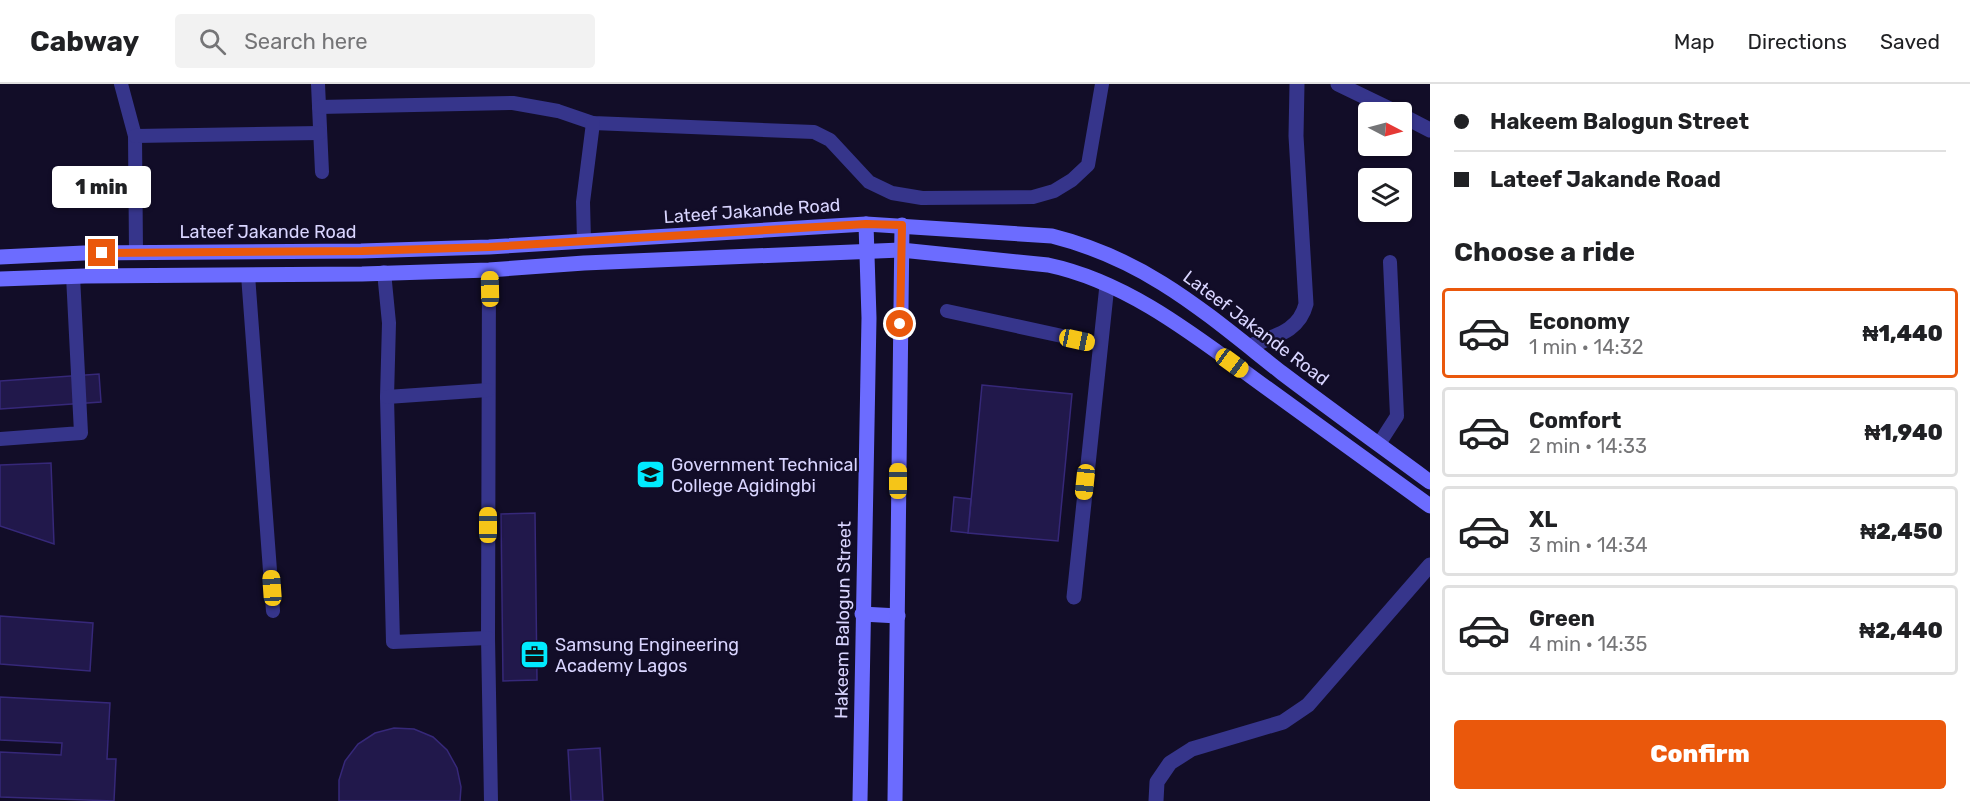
<!DOCTYPE html>
<meta charset="utf-8">
<style>
:root{--surface:#fff;--page:#f2f2f2;--text:#202124;--muted:#757577;--line:#e0e0e0;--accent:#ea580c}
body{margin:0;font-family:Rubik,sans-serif;background:var(--page);color:var(--text);height:100vh;display:flex;flex-direction:column;font-size:22px;white-space:nowrap}
*{box-sizing:border-box;margin:0}
p{font-size:20px;color:var(--muted)}
.icon{flex:none;width:33px;height:33px;fill:none;stroke:currentColor;stroke-width:2;stroke-linecap:round;stroke-linejoin:round}
.map{position:relative;flex:1;overflow:hidden}
.sheet{display:flex;flex-direction:column;background:var(--surface);width:540px}
.sheet>*{flex:none}
.banner{display:grid;align-content:center;height:132px;padding:0 24px;background:var(--surface)}
.needle{width:39px;rotate:96deg}
.fabs{position:absolute;left:1358px;top:18px;display:grid;gap:12px}
.fabs a{display:grid;place-items:center;width:54px;height:54px;border-radius:6px;background:var(--surface);box-shadow:0 2px 4px #0004;font-size:30px}
.end{position:absolute;width:27px;height:27px;margin:-14px;border:8px solid #ea580c;background:#fff;box-shadow:0 0 0 3px #fff}
.from{border-radius:50%}
.bubble{position:absolute;height:42px;border-radius:6px;background:var(--surface);box-shadow:0 2px 4px #0004;font-size:20px;font-weight:800;line-height:42px;text-align:center}
.car{position:absolute;width:18px;height:36px;margin:-18px -9px;border-radius:8px;box-shadow:0 0 4px 2px #0007;background:linear-gradient(#f5c518 24%,#345 0 40%,#f5c518 0 76%,#345 0 86%,#f5c518 0)}
.banner b{display:flex;align-items:center;gap:21px;height:57px;font-size:22px}
.banner b+b{border-top:2px solid var(--line)}
.banner i{width:15px;height:15px;background:var(--text)}
ul{padding:0;list-style:none}
li{display:flex;align-items:center;gap:18px;height:90px;margin:0 12px 9px;padding:0 12px;border:3px solid var(--line);border-radius:6px}
li div{flex:1}
li b{display:block;font-size:22px}
li em{font-style:normal;font-weight:800}
li.on{border-color:var(--accent)}
li>.icon{width:54px;height:54px;stroke-width:1.5}
h2{padding:0 24px;font-size:27px;line-height:72px}
.button{display:flex;gap:12px;margin-top:auto;padding:12px 24px}
.button a{flex:1;height:69px;border-radius:6px;background:var(--accent);color:#fff;font-size:24px;font-weight:800;line-height:69px;text-align:center}
header{display:flex;align-items:center;gap:36px;box-sizing:border-box;height:84px;padding:0 30px;background:var(--surface);border-bottom:2px solid var(--line)}
header strong{font-size:28px}
nav{display:flex;gap:33px;margin-inline-start:auto;font-size:21px}
.search{width:420px;height:54px;background:var(--page);display:flex;align-items:center;gap:15px;box-sizing:border-box;padding:0 21px;border-radius:6px;color:var(--muted);font-size:22px}
main{display:flex;flex:1;min-height:0}
.map>svg:first-child{display:block}
.building{fill:#21184b;stroke:#362879;stroke-width:1.5}
.lines{fill:none;stroke-linecap:round;stroke-linejoin:round}
.lane{stroke:#36358b;stroke-width:14}
.street{stroke:#36358b;stroke-width:15}
.secondary{stroke:#6c6cff;stroke-width:15}
.route{stroke:#ea580c;stroke-width:8}
.labels{text-anchor:middle;stroke-width:5;stroke-linejoin:round;paint-order:stroke}
.street-label{font-size:18px;fill:#d9d5ff;stroke:#120d28}
.poi-label{font-size:18px;fill:#d9d5ff;stroke:#120d28;text-anchor:start}
</style>
<header>
<strong>Cabway</strong>
<div class="search"><svg class="icon" aria-label="search" viewBox="0 0 24 24"><circle cx="10" cy="10" r="6"/><path d="M15 15l6 6"/></svg>Search here</div>
<nav><a>Map</a><a>Directions</a><a>Saved</a></nav>
</header>
<main>
<div class="map">
<svg width="1430" height="717" viewBox="0 0 1430 717">
<rect width="100%" height="100%" fill="#120d28"/>
<!-- building -->
<g class="building">
<polygon points="99,290 101,318 0,325 0,297"/>
<polygon points="982,301 1072,310 1058,457 968,449"/>
<polygon points="51,379 54,460 0,442 0,381"/>
<polygon points="954,413 971,415 968,449 951,447"/>
<polygon points="535,429 537,596 503,597 501,430"/>
<polygon points="0,532 93,539 90,587 0,580"/>
<polygon points="0,613 110,619 107,675 116,675 114,717 0,713 0,668 61,671 62,659 0,656"/>
<polygon points="394,644 414,645 433,653 447,666 457,684 461,703 460,717 339,717 339,696 345,677 358,660 375,649"/>
<polygon points="600,664 603,717 571,717 568,666"/>
</g>
<g class="lines">
<!-- lane -->
<g class="lane">
<polyline points="121,0 135,52 136,168"/>
<polyline points="318,0 322,88"/>
<polyline points="319,23 513,19 558,27 593,39 814,48 830,56 869,98 892,109 922,114 1033,113 1054,107 1072,96 1088,81 1102,0"/>
<polyline points="135,52 320,49"/>
<polyline points="584,157 583,118 593,39"/>
<polyline points="489,186 488,554 491,717"/>
<polyline points="384,188 389,239 387,313 393,558 488,554"/>
<polyline points="248,191 273,527"/>
<polyline points="947,227 1099,260"/>
<polyline points="387,313 488,306"/>
<polyline points="0,355 81,349 73,192"/>
<polyline points="1379,360 1397,332 1390,178"/>
</g>
<!-- street -->
<g class="street">
<polyline points="1338,0 1396,28"/>
<polyline points="1401,31 1430,46"/>
<path d="M1250,262c24,-10 49,-14 56,-42l-10,-168 1,-52"/>
<polyline points="1074,513 1107,201"/>
<polyline points="1156,717 1157,698 1170,679 1192,665 1283,638 1308,621 1430,481"/>
</g>
<!-- secondary -->
<g class="secondary">
<path d="M0,173l84,-4 277,-2 128,-4 377,-23 186,12c96,24 155,78 230,137 49,37 99,73 148,109"/>
<path d="M0,195l85,-3 277,-2 127,-4 95,-7 317,-13 147,15c81,17 150,73 216,121 55,40 111,80 166,120"/>
<polyline points="862,530 898,532"/>
<polyline points="860,717 869,234 866,140"/>
<polyline points="895,717 902,141"/>
</g>
</g>
<g class="lines">
<!-- route -->
<polyline class="route" points="102,169 362,167 489,163 866,140 902,141 900,240"/>
</g>
<!-- icons -->
<defs>
<symbol id="school-square" viewBox="-11 -11 22 22"><rect x="-9" y="-9" width="18" height="18" rx="4" fill="#01ebff" stroke="#120d28"/><path d="M0-5L7-2L0 1L-7-2ZM-4 1L0 2.5L4 1V4Q0 6-4 4Z" fill="#111"/></symbol>
<symbol id="office-square" viewBox="-11 -11 22 22"><rect x="-9" y="-9" width="18" height="18" rx="4" fill="#01ebff" stroke="#120d28"/><path d="M-6-3h4V-5.5h4V-3h4V5H-6ZM-1-4.5V-3h2v-1.5ZM-6 0V1H6V0Z" fill="#111"/></symbol>
</defs>
<g fill-rule="evenodd">
<use href="#school-square" x="634" y="374" width="33" height="33"/>
<use href="#office-square" x="518" y="554" width="33" height="33"/>
</g>
<g class="labels">
<!-- street labels -->
<g class="street-label">
<text transform="translate(752 127) rotate(-4)" y="6">Lateef Jakande Road</text>
<text x="268" y="154">Lateef Jakande Road</text>
<text transform="translate(1256 244) rotate(37)" y="6">Lateef Jakande Road</text>
<text transform="translate(843 536) rotate(-89)" y="6">Hakeem Balogun Street</text>
</g>
<!-- poi labels -->
<g class="poi-label">
<text x="671" y="387">Government Technical<tspan x="671" dy="21">College Agidingbi</tspan></text>
<text x="555" y="567">Samsung Engineering<tspan x="555" dy="21">Academy Lagos</tspan></text>
</g>
</g>
</svg>
<div class="fabs">
<a><svg class="needle" viewBox="-14 -14 28 28"><path d="M0-13l5 13h-10z" fill="#e53935"/><path d="M0 13l5-13h-10z" fill="#757577"/></svg></a>
<a><svg class="icon" aria-label="layers" viewBox="0 0 24 24"><path d="M12 4l9 5-9 5-9-5zM3 14l9 5 9-5"/></svg></a>
</div>
<i class="end from" style="left:900px;top:240px"></i>
<i class="end" style="left:102px;top:169px"></i>
<div class="bubble" style="left:52px;top:82px;width:99px">1 min</div>
<i class="car" style="left:490px;top:205px;rotate:359deg"></i>
<i class="car" style="left:1077px;top:256px;rotate:102deg"></i>
<i class="car" style="left:1232px;top:279px;rotate:126deg"></i>
<i class="car" style="left:898px;top:397px;rotate:0deg"></i>
<i class="car" style="left:1085px;top:398px;rotate:186deg"></i>
<i class="car" style="left:488px;top:441px;rotate:0deg"></i>
<i class="car" style="left:272px;top:504px;rotate:356deg"></i>
</div>
<section class="sheet">
<div class="banner">
<b><i class="from"></i>Hakeem Balogun Street</b>
<b><i></i>Lateef Jakande Road</b>
</div>
<h2>Choose a ride</h2>
<ul>
<li class="on"><svg class="icon" aria-label="car" viewBox="0 0 24 24"><path d="M5 17H2v-5l4-1 3-4h7l3 4 3 1v5h-3M9 17h6M6 11h13"/><circle cx="7" cy="17" r="2"/><circle cx="17" cy="17" r="2"/></svg><div><b>Economy</b><p>1 min · 14:32</p></div><em>₦1,440</em></li>
<li><svg class="icon" aria-label="car" viewBox="0 0 24 24"><path d="M5 17H2v-5l4-1 3-4h7l3 4 3 1v5h-3M9 17h6M6 11h13"/><circle cx="7" cy="17" r="2"/><circle cx="17" cy="17" r="2"/></svg><div><b>Comfort</b><p>2 min · 14:33</p></div><em>₦1,940</em></li>
<li><svg class="icon" aria-label="car" viewBox="0 0 24 24"><path d="M5 17H2v-5l4-1 3-4h7l3 4 3 1v5h-3M9 17h6M6 11h13"/><circle cx="7" cy="17" r="2"/><circle cx="17" cy="17" r="2"/></svg><div><b>XL</b><p>3 min · 14:34</p></div><em>₦2,450</em></li>
<li><svg class="icon" aria-label="car" viewBox="0 0 24 24"><path d="M5 17H2v-5l4-1 3-4h7l3 4 3 1v5h-3M9 17h6M6 11h13"/><circle cx="7" cy="17" r="2"/><circle cx="17" cy="17" r="2"/></svg><div><b>Green</b><p>4 min · 14:35</p></div><em>₦2,440</em></li>
</ul>
<div class="button"><a>Confirm</a></div>
</section>
</main>
